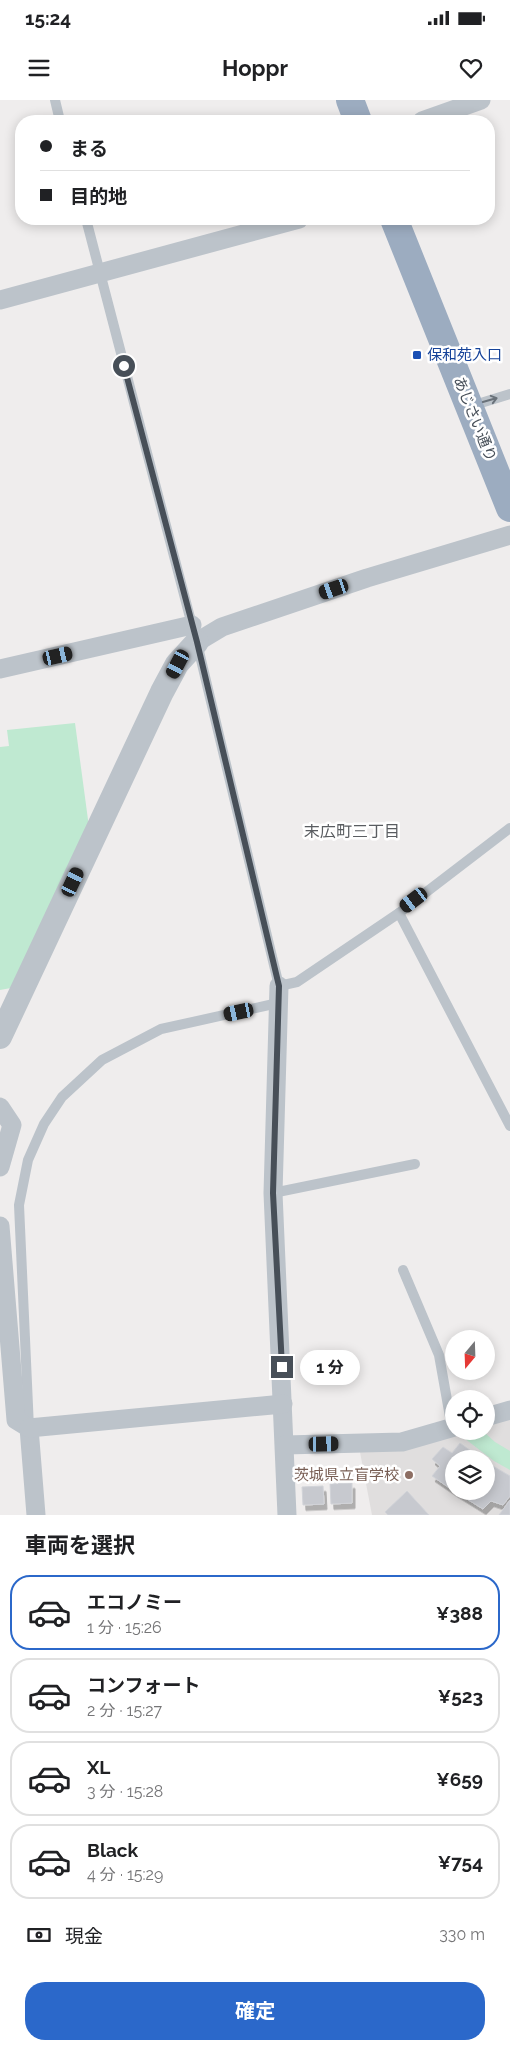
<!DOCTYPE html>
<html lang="ja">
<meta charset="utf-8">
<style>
:root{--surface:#fff;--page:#f6f6f6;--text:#202124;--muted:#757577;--line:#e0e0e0;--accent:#2b68ca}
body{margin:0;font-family:Raleway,"Noto Sans JP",sans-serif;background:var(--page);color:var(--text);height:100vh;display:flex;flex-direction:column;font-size:19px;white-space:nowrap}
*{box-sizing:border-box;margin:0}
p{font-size:16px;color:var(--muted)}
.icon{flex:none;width:28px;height:28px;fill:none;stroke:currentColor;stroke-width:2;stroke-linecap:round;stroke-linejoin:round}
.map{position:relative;height:1415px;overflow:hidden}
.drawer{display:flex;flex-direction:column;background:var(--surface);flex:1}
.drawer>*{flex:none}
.top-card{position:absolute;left:15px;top:15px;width:480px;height:110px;border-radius:20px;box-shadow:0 2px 12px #0003;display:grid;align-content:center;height:110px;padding:0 25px;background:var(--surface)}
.needle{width:32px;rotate:199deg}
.fabs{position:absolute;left:445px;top:1230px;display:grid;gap:10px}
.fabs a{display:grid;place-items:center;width:50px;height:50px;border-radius:50%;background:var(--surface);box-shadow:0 2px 12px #0003;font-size:25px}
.end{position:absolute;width:22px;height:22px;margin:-11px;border:6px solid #474f58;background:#fff;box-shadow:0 0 0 2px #fff}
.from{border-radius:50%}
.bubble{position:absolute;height:35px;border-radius:18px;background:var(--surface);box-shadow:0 2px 12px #0003;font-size:16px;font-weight:700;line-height:35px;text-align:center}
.car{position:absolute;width:15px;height:30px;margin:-15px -8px;border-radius:6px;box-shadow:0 0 4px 1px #0007;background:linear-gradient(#222 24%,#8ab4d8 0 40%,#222 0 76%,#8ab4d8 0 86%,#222 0)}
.top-card b{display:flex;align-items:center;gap:18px;height:48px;font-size:19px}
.top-card b+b{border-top:1px solid var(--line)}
.top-card i{width:12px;height:12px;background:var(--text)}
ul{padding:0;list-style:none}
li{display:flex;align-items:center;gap:15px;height:75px;margin:0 10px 8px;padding:0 15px;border:2px solid var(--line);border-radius:20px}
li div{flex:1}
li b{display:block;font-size:19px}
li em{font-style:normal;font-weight:700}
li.active{border-color:var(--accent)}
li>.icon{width:45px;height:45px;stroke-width:1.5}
h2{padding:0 25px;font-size:22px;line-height:60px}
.pay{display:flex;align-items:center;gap:12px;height:55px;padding:0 25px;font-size:19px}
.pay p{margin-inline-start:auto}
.action{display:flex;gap:10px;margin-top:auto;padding:10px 25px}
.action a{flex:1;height:58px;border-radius:20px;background:var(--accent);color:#fff;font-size:20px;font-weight:700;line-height:58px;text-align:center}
.status{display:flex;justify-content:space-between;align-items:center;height:35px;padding:0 25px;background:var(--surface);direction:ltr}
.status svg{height:14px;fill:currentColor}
header{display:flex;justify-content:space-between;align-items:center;height:65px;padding:0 25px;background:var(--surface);font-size:22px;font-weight:700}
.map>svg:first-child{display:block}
.education{fill:#e0dede;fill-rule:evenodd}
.green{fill:#bfe9d1}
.building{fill:#c7c9cf;stroke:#d1d3d8;filter:url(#shadow)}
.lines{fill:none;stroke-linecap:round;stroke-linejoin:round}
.service{stroke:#bcc3ca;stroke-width:10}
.minor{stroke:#bcc3ca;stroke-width:19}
.tertiary{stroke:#bcc3ca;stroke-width:24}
.trunk{stroke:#9cacc0;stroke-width:28}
.oneway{stroke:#6a727a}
.route{stroke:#474f58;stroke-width:6}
.transit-dot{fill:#1a4fb4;stroke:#fff;stroke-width:2}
.education-dot{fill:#8d6e63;stroke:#fff;stroke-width:2}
.labels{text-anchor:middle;stroke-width:5;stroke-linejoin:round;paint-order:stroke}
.transit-label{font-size:15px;fill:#164399;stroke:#fff;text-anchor:start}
.street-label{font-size:15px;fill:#474f58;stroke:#fff}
.education-label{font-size:15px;fill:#785e54;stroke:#fff;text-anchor:end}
.neighbourhood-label{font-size:16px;fill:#5a5d61;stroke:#fff}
</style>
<div class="status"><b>15:24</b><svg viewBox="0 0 49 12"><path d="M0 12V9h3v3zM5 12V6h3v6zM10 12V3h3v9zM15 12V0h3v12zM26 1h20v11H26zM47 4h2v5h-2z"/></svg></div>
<header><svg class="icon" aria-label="menu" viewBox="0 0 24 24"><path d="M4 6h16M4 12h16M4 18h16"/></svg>Hoppr<svg class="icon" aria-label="heart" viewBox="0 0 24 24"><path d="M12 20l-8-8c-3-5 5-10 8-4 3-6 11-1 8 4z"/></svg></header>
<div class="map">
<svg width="510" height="1415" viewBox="0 0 510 1415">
<defs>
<filter id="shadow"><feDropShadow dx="3" dy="5.5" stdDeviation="0" flood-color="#0004"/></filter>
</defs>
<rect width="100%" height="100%" fill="#efeded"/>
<!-- education -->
<path class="education" d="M510,1318v97h-138l-12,-63 44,-4 60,-17h22v-6zM454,1359h32v32h-32z"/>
<!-- green -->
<g class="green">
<polygon points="75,623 89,727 11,888 0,890 0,647 9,646 7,630"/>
<polygon points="485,1333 495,1342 510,1351 510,1370 494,1361 464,1338"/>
</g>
<!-- building -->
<g class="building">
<polygon points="460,1343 482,1359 454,1359 454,1391 432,1376 440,1366 432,1359 443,1347 452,1353"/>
<polygon points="486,1362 510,1376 510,1396 503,1405 491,1401 483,1409 454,1391 486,1391"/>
<polygon points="352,1383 352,1403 331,1404 330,1384"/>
<polygon points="323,1386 324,1404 303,1405 302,1387"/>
<polygon points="407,1391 429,1415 388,1415 385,1412"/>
<polygon points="510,1400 510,1415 499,1415"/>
</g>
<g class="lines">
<!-- service -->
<g class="service">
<polyline points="55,0 60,21"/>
<polyline points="86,119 193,529"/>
<polyline points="471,306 510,294"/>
<polyline points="197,543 279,886 297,882 399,813 510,728"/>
<polyline points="399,813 510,1026"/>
<polyline points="273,1093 415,1064"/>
<polyline points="403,1170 439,1255 452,1328"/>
<polyline points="29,1328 19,1105 28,1060 44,1024 62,997 102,960 161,929 278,903"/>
</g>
<!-- minor -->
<g class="minor">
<polyline points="422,21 481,0"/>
<polyline points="0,200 299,119"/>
<polyline points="197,542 222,527 367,478 510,435"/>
<polyline points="0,569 192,525"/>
<polyline points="279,886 273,1093 287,1415"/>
<polyline points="0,1007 12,1025 0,1067"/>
<polyline points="0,1126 16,1320 29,1328 36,1415"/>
<polyline points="486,1317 510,1310"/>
<polyline points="29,1328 283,1304"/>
<polyline points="285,1345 402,1342 454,1327"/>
</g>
<!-- tertiary -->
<polyline class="tertiary" points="0,937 162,592 177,564 197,542"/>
<!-- trunk -->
<g class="trunk">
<polyline points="350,0 358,21"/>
<polyline points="394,119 510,408"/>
</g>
</g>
<!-- one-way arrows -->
<defs><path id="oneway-shaft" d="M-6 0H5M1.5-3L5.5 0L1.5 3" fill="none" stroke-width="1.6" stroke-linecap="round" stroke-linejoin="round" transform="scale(1.25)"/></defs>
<use class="oneway" href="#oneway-shaft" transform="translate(490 300) rotate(-16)"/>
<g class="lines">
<!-- route -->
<polyline class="route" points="124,266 197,542 279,886 273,1093 282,1267"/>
</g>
<!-- markers -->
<rect class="transit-dot" x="412" y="250" width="10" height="10" rx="2.5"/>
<circle class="education-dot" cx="409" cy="1375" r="5"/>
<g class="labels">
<!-- transit labels -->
<g class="transit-label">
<text x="427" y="260">保和苑入口</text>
</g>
<!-- street labels -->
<g class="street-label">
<text transform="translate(475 319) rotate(68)" y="5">あじさい通り</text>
</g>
<!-- education labels -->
<g class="education-label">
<text x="399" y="1380">茨城県立盲学校</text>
</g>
<!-- neighbourhood labels -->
<g class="neighbourhood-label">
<text x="352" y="737">末広町三丁目</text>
</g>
</g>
</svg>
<div class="fabs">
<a><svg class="needle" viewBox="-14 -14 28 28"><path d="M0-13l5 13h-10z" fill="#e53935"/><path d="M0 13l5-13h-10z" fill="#757577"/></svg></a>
<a><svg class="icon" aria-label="locate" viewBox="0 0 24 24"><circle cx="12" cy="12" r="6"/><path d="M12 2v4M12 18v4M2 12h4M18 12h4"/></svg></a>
<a><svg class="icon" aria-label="layers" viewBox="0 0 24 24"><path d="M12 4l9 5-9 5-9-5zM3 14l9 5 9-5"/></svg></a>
</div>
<i class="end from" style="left:124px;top:266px"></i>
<i class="end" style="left:282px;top:1267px"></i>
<div class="bubble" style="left:300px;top:1250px;width:60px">1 分</div>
<i class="car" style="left:334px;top:489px;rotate:251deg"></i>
<i class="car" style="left:58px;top:556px;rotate:77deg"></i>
<i class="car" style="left:178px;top:564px;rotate:208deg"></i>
<i class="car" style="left:73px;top:782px;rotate:25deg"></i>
<i class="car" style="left:414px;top:800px;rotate:233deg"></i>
<i class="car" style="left:239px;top:912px;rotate:258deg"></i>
<i class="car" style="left:324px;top:1344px;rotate:89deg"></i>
<div class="top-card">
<b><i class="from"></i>まる</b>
<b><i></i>目的地</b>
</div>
</div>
<section class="drawer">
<h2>車両を選択</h2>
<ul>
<li class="active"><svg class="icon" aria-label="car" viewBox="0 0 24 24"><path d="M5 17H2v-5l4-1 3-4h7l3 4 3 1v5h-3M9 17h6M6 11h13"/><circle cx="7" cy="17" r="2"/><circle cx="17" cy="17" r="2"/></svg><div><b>エコノミー</b><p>1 分 · 15:26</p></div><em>¥388</em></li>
<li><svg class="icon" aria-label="car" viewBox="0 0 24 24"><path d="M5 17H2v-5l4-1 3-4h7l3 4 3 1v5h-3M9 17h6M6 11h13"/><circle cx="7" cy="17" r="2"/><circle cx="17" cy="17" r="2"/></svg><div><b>コンフォート</b><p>2 分 · 15:27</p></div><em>¥523</em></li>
<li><svg class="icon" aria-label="car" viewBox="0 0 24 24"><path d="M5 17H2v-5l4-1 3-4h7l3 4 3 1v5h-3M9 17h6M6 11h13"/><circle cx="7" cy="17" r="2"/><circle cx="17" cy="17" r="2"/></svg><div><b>XL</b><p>3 分 · 15:28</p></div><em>¥659</em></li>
<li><svg class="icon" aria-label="car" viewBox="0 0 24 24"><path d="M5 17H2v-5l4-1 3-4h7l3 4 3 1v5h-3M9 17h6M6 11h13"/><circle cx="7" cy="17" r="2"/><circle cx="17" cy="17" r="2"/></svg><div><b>Black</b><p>4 分 · 15:29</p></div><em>¥754</em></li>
</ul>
<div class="pay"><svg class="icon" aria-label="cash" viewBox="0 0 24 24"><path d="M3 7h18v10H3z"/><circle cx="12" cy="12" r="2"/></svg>現金<p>330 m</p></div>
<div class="action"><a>確定</a></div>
</section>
